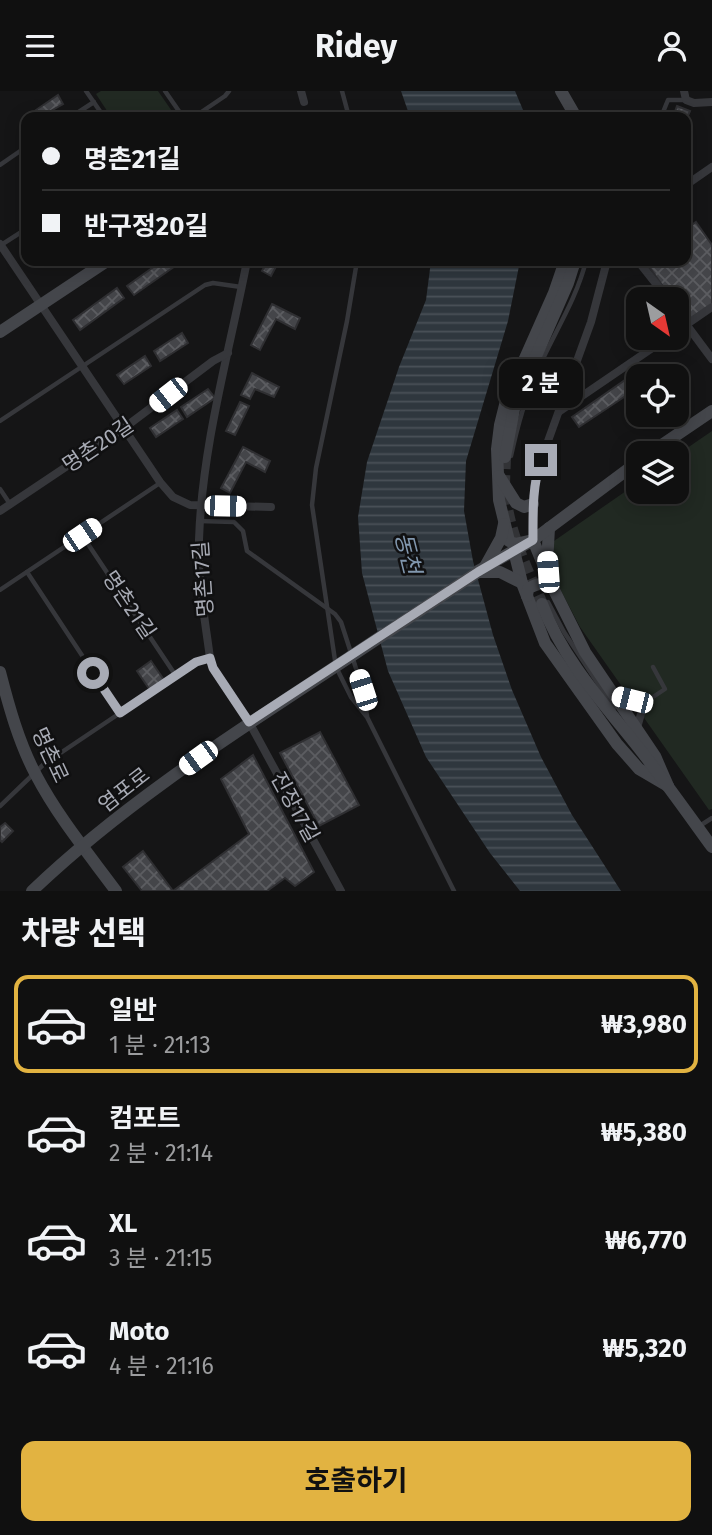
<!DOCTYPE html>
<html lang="ko">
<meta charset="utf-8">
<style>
:root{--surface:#101010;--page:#1e1e1e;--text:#f1f3f6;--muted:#9c9d9f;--line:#303030;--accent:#e2b341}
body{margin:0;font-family:"Fira Sans","Noto Sans KR",sans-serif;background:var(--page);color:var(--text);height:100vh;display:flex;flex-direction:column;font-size:26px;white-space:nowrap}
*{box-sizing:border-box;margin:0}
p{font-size:23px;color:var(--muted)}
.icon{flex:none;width:38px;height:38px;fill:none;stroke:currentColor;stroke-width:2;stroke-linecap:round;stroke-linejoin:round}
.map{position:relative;height:800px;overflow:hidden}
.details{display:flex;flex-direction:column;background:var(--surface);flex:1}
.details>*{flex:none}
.top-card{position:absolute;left:21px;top:21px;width:670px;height:154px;border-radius:14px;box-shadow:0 4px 18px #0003,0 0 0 2px var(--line);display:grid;align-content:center;height:154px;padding:0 21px;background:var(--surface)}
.needle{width:46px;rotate:146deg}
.buttons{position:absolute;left:626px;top:196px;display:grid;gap:14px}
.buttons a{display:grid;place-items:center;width:63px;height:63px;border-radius:14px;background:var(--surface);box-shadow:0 4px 18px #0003,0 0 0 2px var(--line);font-size:35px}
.end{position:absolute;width:32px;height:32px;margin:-16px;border:9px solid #a8abb5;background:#111;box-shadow:0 0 0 4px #111}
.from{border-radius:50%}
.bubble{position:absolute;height:49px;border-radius:14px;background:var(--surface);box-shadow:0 4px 18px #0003,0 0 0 2px var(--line);font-size:23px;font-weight:700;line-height:49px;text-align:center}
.car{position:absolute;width:21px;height:42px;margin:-21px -10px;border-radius:9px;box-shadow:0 0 5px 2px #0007;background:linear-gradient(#fff 24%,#345 0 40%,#fff 0 76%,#345 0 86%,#fff 0)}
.top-card b{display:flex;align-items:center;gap:24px;height:66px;font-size:26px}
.top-card b+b{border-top:2px solid var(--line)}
.top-card i{width:18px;height:18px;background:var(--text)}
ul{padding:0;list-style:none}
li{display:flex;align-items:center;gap:21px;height:98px;margin:0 14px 10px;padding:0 7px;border:4px solid transparent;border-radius:14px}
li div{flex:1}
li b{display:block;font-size:26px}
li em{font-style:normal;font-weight:700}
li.on{border-color:var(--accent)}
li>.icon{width:63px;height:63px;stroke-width:1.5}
h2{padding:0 21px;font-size:32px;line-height:84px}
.action{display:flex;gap:14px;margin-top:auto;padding:14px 21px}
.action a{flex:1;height:80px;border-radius:14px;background:var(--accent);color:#111;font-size:28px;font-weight:700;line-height:80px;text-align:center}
header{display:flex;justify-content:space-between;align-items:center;height:91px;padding:0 21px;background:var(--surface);font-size:32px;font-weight:700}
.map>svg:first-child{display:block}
.park{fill:#212922}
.water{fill:url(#water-rules)}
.building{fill:url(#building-cross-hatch);stroke:#2f2f32;stroke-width:2}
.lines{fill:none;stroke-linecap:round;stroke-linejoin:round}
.secondary-tunnel{stroke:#323336;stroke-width:12;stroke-dasharray:12 6;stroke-linecap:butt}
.lane{stroke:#36373b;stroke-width:4.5}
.street{stroke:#36373b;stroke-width:8}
.secondary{stroke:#44464b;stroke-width:12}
.secondary-bridge{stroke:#44464b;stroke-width:12}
.route{stroke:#a8abb5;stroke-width:9}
.labels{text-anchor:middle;stroke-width:5;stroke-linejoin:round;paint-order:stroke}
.street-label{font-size:21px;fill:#a8abb5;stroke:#101011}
.water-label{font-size:23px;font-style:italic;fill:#8197ae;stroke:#101011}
</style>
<header><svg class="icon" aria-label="menu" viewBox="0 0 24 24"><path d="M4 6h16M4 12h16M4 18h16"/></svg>Ridey<svg class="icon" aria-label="person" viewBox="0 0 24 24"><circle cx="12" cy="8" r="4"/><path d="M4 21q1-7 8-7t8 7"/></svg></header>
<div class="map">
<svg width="712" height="800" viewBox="0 0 712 800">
<defs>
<pattern id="water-rules" width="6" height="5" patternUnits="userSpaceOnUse" patternTransform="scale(1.75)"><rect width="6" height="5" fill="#2f373e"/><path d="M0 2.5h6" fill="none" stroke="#4a5158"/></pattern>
<pattern id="building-cross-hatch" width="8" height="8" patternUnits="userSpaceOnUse" patternTransform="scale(1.75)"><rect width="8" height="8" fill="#444549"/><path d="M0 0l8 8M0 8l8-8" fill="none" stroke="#5c5d61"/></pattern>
</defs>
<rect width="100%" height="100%" fill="#151516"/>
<!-- park -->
<g class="park">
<polygon points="101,0 158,0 176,26 111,26 96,3"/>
<polygon points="712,340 712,718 709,719 580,536 558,494 553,478 551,464 554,450 639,391 639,401 677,401 677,364"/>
</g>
<!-- water -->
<g class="water">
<polygon points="401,0 515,0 526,26 410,26"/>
<polygon points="431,170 520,170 508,230 466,370 464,420 473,470 493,544 512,599 541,666 572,724 621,800 520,800 490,762 426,666 388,580 362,482 358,426 367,371 399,276 426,209"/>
</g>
<!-- building -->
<g class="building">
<polygon points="58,4 63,13 40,26 36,19"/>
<polygon points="677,15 690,20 686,29 686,26 673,26"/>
<polygon points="696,131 712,154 712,214 688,231 677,216 677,208 672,208 645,170 686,170 686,138"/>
<polygon points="162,170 176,170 178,173 134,204 127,195"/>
<polygon points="268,170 279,170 271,185 262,180"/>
<polygon points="117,197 124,207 80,239 73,229"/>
<polygon points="272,213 300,227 295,238 276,228 260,259 251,254"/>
<polygon points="182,242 188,252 160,270 154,260"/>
<polygon points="145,265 151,275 124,293 117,284"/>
<polygon points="252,282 279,296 274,306 255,298 250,308 241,304"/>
<polygon points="628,287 636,298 579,336 572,326"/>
<polygon points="208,298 215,307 187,326 181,316"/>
<polygon points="240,311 249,315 235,344 226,340"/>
<polygon points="177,319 183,328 156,346 150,337"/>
<polygon points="243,356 270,370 265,381 246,371 230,402 221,397"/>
<polygon points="151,570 164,589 150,599 137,580"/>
<polygon points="320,641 359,714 319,735 280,662"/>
<polygon points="253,664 314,781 295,795 285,787 267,800 173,800 249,743 221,688"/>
<polygon points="5,732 13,740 2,751 0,749 0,736"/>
<polygon points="143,760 173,800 142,800 123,776"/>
</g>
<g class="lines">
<!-- secondary-tunnel -->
<path class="secondary-tunnel" d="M505,366c0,13 -2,26 0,38 4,38 22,75 37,109"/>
<!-- lane -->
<g class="lane">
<polyline points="86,0 104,26"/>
<polyline points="165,0 183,26"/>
<polyline points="342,0 349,26"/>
<polyline points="71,26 94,11"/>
<polyline points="194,26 225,5 229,0"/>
<polyline points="661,26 668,9 685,9"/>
<polyline points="0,74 26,56"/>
<polyline points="1,154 26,138"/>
<polyline points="357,170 347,230 316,377 312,414 336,576 351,606 367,626 454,800"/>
<polyline points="0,330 205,194 213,192 241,196"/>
<path d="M511,365c6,-28 13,-55 25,-82 16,-38 40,-73 50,-113"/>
<polyline points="0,398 10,413"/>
<polyline points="200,430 234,431 243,440 247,460 335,523 341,531 363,599 367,625"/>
<polyline points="82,444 176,585"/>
<polyline points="27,481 120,622"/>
<polyline points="0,499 160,392"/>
<polyline points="548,511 564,541 614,617"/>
<polyline points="644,612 665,598 653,576"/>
<polyline points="0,715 44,673 196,571 209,567"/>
<polyline points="698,736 712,727"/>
</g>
<!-- street -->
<g class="street">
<polyline points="301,0 304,11"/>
<polyline points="684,0 686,9 694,12 712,11"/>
<polyline points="686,94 712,76"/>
<polyline points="0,153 160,391 173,406 190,414 271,416"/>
<path d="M247,170c-18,92 -45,185 -48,279 -2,39 6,79 11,118l3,10 36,54 92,169"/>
<polyline points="638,170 668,208"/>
<polyline points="677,221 712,268"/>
<polyline points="677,240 712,216"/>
<polyline points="560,320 667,247"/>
<polyline points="0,420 124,337 213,270 228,262"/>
<polyline points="533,449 535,386 591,231 607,170"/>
<polyline points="615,605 644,612 637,637"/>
</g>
<!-- secondary -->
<g class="secondary">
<polyline points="561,0 576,26"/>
<polyline points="565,170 554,202 506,310 500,334 497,358 499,409 509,450 515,453 533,449 552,495 585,561 655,665 668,695"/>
<polyline points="0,241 107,170"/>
<polyline points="650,362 712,320"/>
<polyline points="505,366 515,313 568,192 575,170"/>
<polyline points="499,385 516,412 524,416 533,413"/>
<polyline points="514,460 522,492"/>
<polyline points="547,473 549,437"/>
<polyline points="486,474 501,447 504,433"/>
<polyline points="478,480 533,449 639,370"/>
<polyline points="478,481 500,481 522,492 545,552 617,653 639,678 668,695"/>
<path d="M527,505l1,-7c9,-6 14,-6 24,-3"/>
<path d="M542,513c20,54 61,99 96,143 26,33 50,67 74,100"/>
<path d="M0,581c9,35 19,71 36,103 22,42 52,78 80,116"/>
<path d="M32,800c95,-91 209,-162 318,-234"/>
</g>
<!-- secondary-bridge -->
<polyline class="secondary-bridge" points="350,566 478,481"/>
</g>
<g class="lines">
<!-- route -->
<path class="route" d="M93,582l27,40 76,-51 14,-4 3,10 36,54 229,-150 55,-32c0,-27 -1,-53 8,-80"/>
</g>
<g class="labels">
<!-- street labels -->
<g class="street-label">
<text transform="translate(98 354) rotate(-34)" y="7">명촌20길</text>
<text transform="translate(203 488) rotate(-94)" y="7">명촌17길</text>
<text transform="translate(129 514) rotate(56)" y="7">명촌21길</text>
<text transform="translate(50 664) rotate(65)" y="7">명촌로</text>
<text transform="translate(124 699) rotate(-38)" y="7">염포로</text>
<text transform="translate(295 716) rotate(61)" y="7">진장17길</text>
</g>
<!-- water labels -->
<g class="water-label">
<text transform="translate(408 462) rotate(76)" y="8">동천</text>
</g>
</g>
</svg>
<div class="buttons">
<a><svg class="needle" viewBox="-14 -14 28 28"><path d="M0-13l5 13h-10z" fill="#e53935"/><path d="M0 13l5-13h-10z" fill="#9c9d9f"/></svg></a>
<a><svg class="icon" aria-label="locate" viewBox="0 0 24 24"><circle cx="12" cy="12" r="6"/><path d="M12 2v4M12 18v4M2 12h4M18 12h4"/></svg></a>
<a><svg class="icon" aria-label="layers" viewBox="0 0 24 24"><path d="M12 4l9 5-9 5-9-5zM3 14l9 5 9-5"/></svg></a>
</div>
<i class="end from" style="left:93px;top:582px"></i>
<i class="end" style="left:541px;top:369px"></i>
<div class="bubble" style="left:499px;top:268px;width:84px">2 분</div>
<i class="car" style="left:168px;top:304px;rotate:232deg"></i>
<i class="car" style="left:225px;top:415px;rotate:91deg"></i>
<i class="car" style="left:82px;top:444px;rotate:56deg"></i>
<i class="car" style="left:548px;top:481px;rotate:356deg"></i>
<i class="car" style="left:363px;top:599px;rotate:342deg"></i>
<i class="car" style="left:632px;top:609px;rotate:284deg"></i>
<i class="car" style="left:198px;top:667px;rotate:234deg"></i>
<div class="top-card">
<b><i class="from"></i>명촌21길</b>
<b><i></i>반구정20길</b>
</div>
</div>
<section class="details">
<h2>차량 선택</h2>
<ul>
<li class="on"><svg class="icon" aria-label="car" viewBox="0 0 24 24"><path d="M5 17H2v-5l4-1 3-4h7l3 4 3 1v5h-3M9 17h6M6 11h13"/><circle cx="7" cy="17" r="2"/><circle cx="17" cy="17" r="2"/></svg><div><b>일반</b><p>1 분 · 21:13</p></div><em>₩3,980</em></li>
<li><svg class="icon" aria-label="car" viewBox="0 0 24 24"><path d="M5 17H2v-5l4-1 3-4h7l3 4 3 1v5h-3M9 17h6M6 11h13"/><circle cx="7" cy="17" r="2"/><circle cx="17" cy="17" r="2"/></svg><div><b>컴포트</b><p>2 분 · 21:14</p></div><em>₩5,380</em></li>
<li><svg class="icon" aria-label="car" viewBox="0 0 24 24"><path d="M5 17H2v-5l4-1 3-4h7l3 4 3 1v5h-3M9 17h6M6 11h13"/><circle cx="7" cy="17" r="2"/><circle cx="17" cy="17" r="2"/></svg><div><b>XL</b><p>3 분 · 21:15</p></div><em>₩6,770</em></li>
<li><svg class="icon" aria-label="car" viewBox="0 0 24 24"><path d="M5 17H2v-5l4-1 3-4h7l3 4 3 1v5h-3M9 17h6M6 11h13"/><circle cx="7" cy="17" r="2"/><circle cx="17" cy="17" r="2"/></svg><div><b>Moto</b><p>4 분 · 21:16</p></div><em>₩5,320</em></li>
</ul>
<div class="action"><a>호출하기</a></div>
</section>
